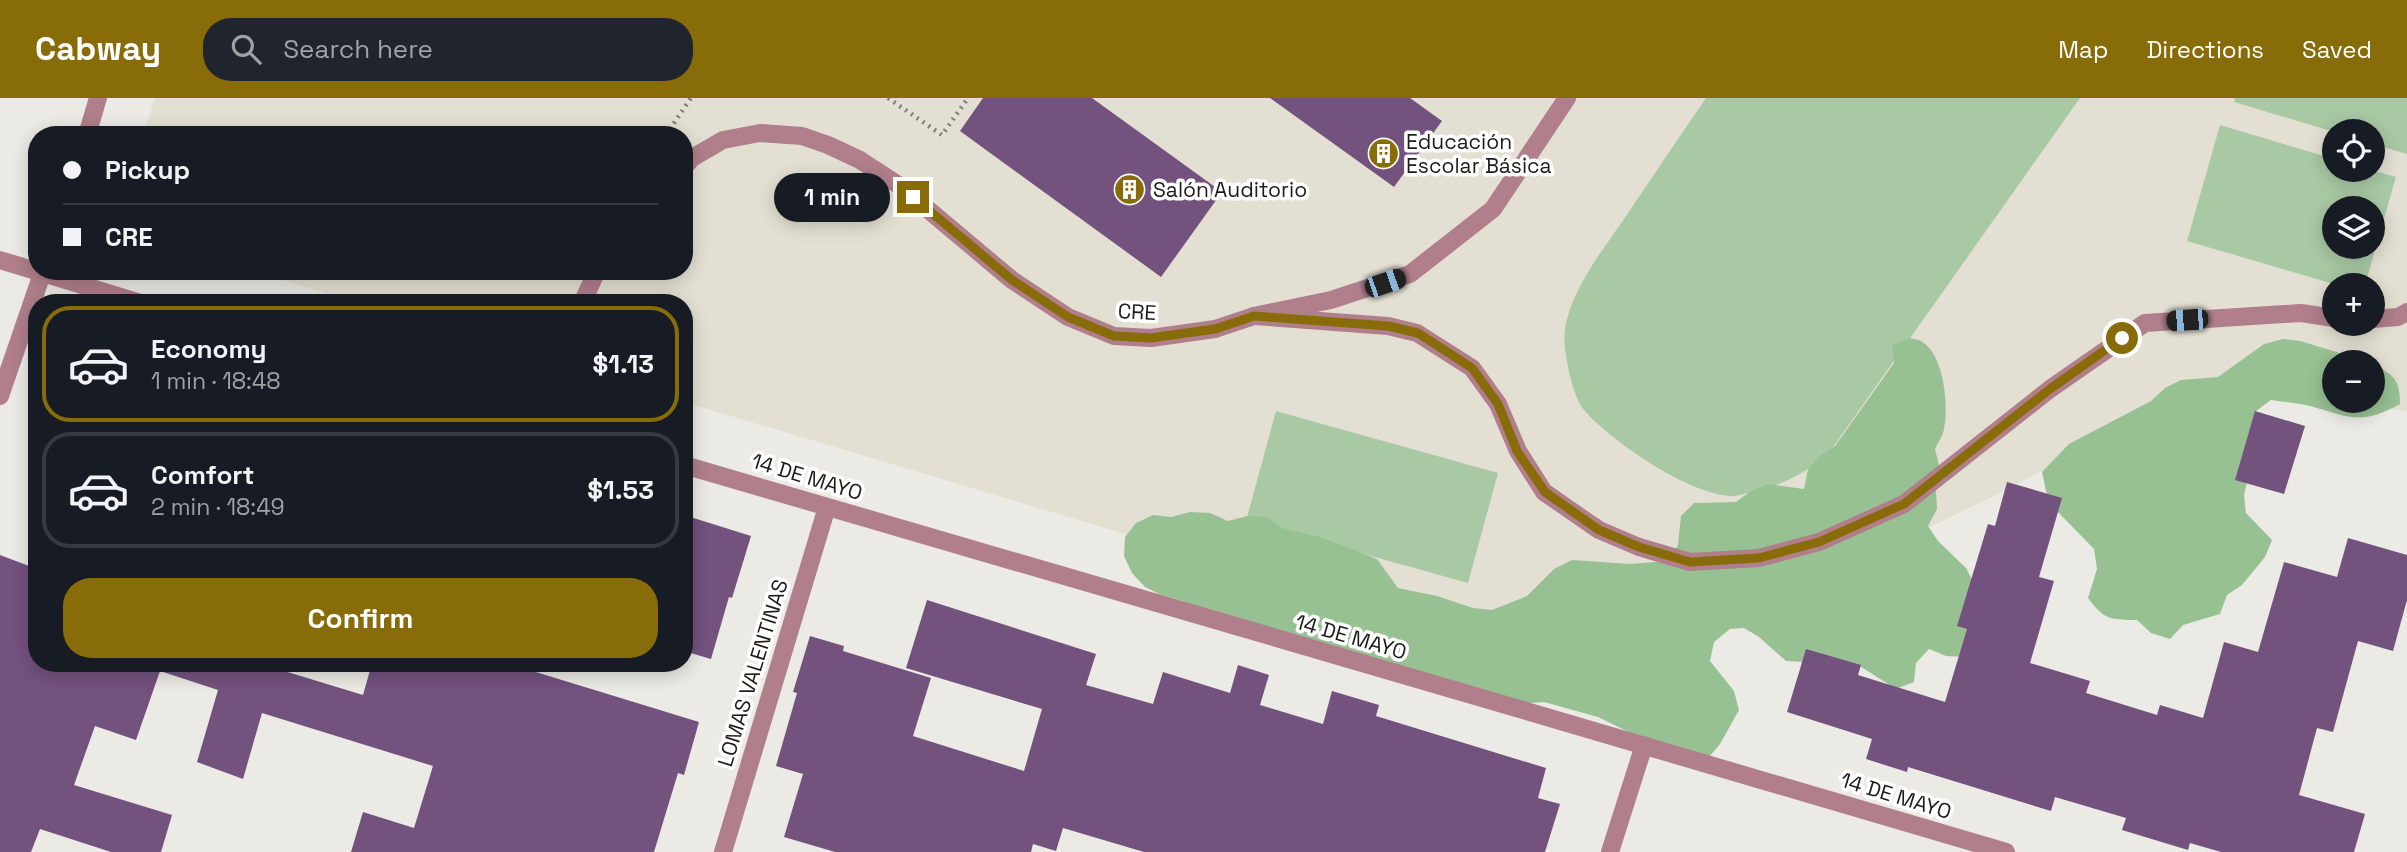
<!DOCTYPE html>
<meta charset="utf-8">
<style>
:root{--surface:#171b24;--page:#20242c;--text:#f1f3f6;--muted:#9ea1a6;--line:#363941;--accent:#886c0a}
body{margin:0;font-family:"Space Grotesk",sans-serif;background:var(--page);color:var(--text);height:100vh;display:flex;flex-direction:column;font-size:26px;white-space:nowrap}
*{box-sizing:border-box;margin:0}
p{font-size:23px;color:var(--muted)}
.icon{flex:none;width:38px;height:38px;fill:none;stroke:currentColor;stroke-width:2;stroke-linecap:round;stroke-linejoin:round}
.map{position:relative;flex:1;overflow:hidden}
.drawer{position:absolute;left:28px;top:196px;width:665px;height:378px;display:flex;flex-direction:column;background:var(--surface);border-radius:28px;box-shadow:0 4px 18px #0003}
.drawer>*{flex:none}
.banner{position:absolute;left:28px;top:28px;width:665px;height:154px;border-radius:28px;box-shadow:0 4px 18px #0003;display:grid;align-content:center;height:154px;padding:0 35px;background:var(--surface)}
.fabs{position:absolute;left:2322px;top:21px;display:grid;gap:14px}
.fabs a{display:grid;place-items:center;width:63px;height:63px;border-radius:50%;background:var(--surface);box-shadow:0 4px 18px #0003;font-size:35px}
.end{position:absolute;width:32px;height:32px;margin:-16px;border:9px solid #886c0a;background:#fff;box-shadow:0 0 0 4px #fff}
.from{border-radius:50%}
.bubble{position:absolute;height:49px;border-radius:24px;background:var(--surface);box-shadow:0 4px 18px #0003;font-size:23px;font-weight:800;line-height:49px;text-align:center}
.car{position:absolute;width:21px;height:42px;margin:-21px -10px;border-radius:9px;box-shadow:0 0 5px 2px #0007;background:linear-gradient(#222 24%,#8ab4d8 0 40%,#222 0 76%,#8ab4d8 0 86%,#222 0)}
.banner b{display:flex;align-items:center;gap:24px;height:66px;font-size:26px}
.banner b+b{border-top:2px solid var(--line)}
.banner i{width:18px;height:18px;background:var(--text)}
ul{padding:12px 0 0;list-style:none}
li{display:flex;align-items:center;gap:21px;height:116px;margin:0 14px 10px;padding:0 21px;border:4px solid var(--line);border-radius:28px}
li div{flex:1}
li b{display:block;font-size:26px}
li em{font-style:normal;font-weight:800}
li.on{border-color:var(--accent)}
li>.icon{width:63px;height:63px;stroke-width:1.5}
.primary-button{display:flex;gap:14px;margin-top:auto;padding:14px 35px}
.primary-button a{flex:1;height:80px;border-radius:28px;background:var(--accent);color:#fff;font-size:28px;font-weight:800;line-height:80px;text-align:center}
header{display:flex;align-items:center;gap:42px;box-sizing:border-box;height:98px;padding:0 35px;background:var(--accent);color:#fff}
header strong{font-size:33px}
nav{display:flex;gap:38px;margin-inline-start:auto;font-size:24px}
.search{width:490px;height:63px;background:var(--page);display:flex;align-items:center;gap:18px;box-sizing:border-box;padding:0 24px;border-radius:28px;color:var(--muted);font-size:26px}
.map>svg:first-child{display:block}
.built{fill:#e3e0d3;fill-rule:evenodd}
.green{fill:#a9c9a5;fill-rule:evenodd}
.forest{fill:#98c193}
.building{fill:#73527e}
.lines{fill:none;stroke-linecap:round;stroke-linejoin:round}
.path{stroke:#7f7d79;stroke-width:4.5;stroke-dasharray:2 5;stroke-linecap:butt}
.minor{stroke:#b07f8b;stroke-width:18}
.route{stroke:#886c0a;stroke-width:9}
.labels{text-anchor:middle;stroke-width:7;stroke-linejoin:round;paint-order:stroke}
.poi-label{font-size:21px;fill:#1c1b19;stroke:#fff;text-anchor:start}
.street-label{font-size:21px;fill:#1c1b19;stroke:#fff}
</style>
<header>
<strong>Cabway</strong>
<div class="search"><svg class="icon" aria-label="search" viewBox="0 0 24 24"><circle cx="10" cy="10" r="6"/><path d="M15 15l6 6"/></svg>Search here</div>
<nav><a>Map</a><a>Directions</a><a>Saved</a></nav>
</header>
<div class="map">
<svg width="2407" height="754" viewBox="0 0 2407 754">
<rect width="100%" height="100%" fill="#eceae4"/>
<!-- built -->
<path class="built" d="M155,0h2252v314l-46,-11h12v-39h-39l-77,31 -139,39 -126,65 -289,141 -24,62 -995,-298v-99h-326l-103,-32h429v-136h-541zM2334,33h39v39h-39zM2334,110h39v39h-39zM2334,187h39v39h-39z"/>
<!-- green -->
<g class="green">
<path d="M1706,0h374l-254,359c-24,17 -47,30 -77,36 -6,1 -14,4 -20,3 -43,-4 -117,-54 -145,-86 -12,-14 -22,-63 -19,-81 6,-41 41,-83 63,-116 26,-39 52,-77 78,-115z"/>
<polygon points="2235,0 2407,0 2407,56 2373,46 2373,33 2334,34 2234,4"/>
<path d="M2220,27l114,34v11h37l25,7 -31,108h-28l-150,-44zM2373,110v39h-39v-39z"/>
<polygon points="1276,313 1498,375 1468,485 1246,423"/>
</g>
<!-- forest -->
<g class="forest">
<path d="M1910,240c3,1 7,1 11,3 23,13 28,64 23,88 -1,7 -6,13 -9,20l6,24 -5,18 1,18 -9,17 10,15 28,27 9,17 -10,72 -19,-1 -17,-7 -13,14 -2,19 -18,7 -38,-24 -72,-4 -27,-24 -15,-9 -14,1 -16,13 -4,19 24,30 5,19 -19,34 -16,19 -55,-21 -51,-25 -54,-15 -36,3 -259,-74 -69,-31 -19,-5 -16,-8 -13,-14 -8,-17 1,-19 11,-14 17,-8 18,2 19,-5 20,1 18,8 19,-5 19,1 16,11 41,10 54,21 21,29 39,8 36,12 19,2 35,-14 27,-27 18,-9 58,4 38,-3 10,-16 3,-29 13,-13 42,-1 15,-11 17,-7 36,5 4,-20 12,-13 15,-10 59,-83 -2,-18z"/>
<path d="M2283,241l17,2 70,21h-36v39h39v-38c21,13 27,16 27,41 -40,22 -50,13 -90,2 -13,-3 -26,-4 -39,-6l-15,11 1,31 -13,53 2,18 26,27 -7,17 -23,28 -15,10 -7,19 -37,11 -13,14 -19,-6 -14,-13c-26,0 -33,0 -49,-22l9,-29 -3,-20 -40,-41 -8,-17 -4,-19 27,-28 82,-43 14,-13 16,-8 37,-3 46,-33z"/>
</g>
<!-- building -->
<g class="building">
<polygon points="983,0 1092,0 1222,94 1161,179 960,33"/>
<polygon points="1270,0 1410,0 1442,23 1394,89"/>
<polygon points="2255,313 2305,328 2284,396 2235,382"/>
<polygon points="2007,384 2062,400 2039,479 2054,483 2030,565 2090,583 2086,595 2157,617 2160,607 2203,620 2224,544 2258,554 2284,464 2337,479 2348,440 2407,457 2407,502 2393,553 2358,543 2333,634 2317,630 2299,697 2365,716 2354,754 2221,754 2190,745 2188,752 2122,732 2126,720 2055,699 2051,713 1908,669 1907,674 1866,661 1872,641 1787,614 1806,551 1861,567 1858,577 1945,604 1967,531 1957,528 1988,426 1995,428"/>
<polygon points="684,417 751,438 732,500 729,499 711,561 684,553"/>
<polygon points="0,457 37,471 37,565 258,565 363,597 372,565 506,565 699,624 684,677 678,675 654,754 351,754 363,714 414,730 433,668 262,615 243,681 197,664 218,592 160,573 136,642 95,628 74,687 172,717 161,754 111,754 40,731 31,754 0,754"/>
<polygon points="927,502 1096,556 1086,587 1153,606 1163,574 1230,595 1238,567 1269,577 1260,607 1323,626 1332,593 1379,607 1376,618 1546,670 1538,700 1560,706 1545,754 1144,754 1063,730 1056,753 1033,746 1031,754 835,754 784,739 803,676 776,668 797,595 793,594 810,538 844,548 843,553 931,580 913,638 1024,673 1042,611 906,570"/>
</g>
<g class="lines">
<!-- path -->
<g class="path">
<polyline points="888,0 942,37 968,0"/>
<polyline points="666,37 691,0"/>
</g>
<!-- minor -->
<g class="minor">
<polyline points="87,37 98,0"/>
<polyline points="684,69 692,60 723,42 760,35 802,38 828,47 860,62 900,88 1012,182 1068,219 1114,238 1151,240 1215,231 1254,218 1331,202 1410,176 1493,111 1567,0"/>
<polyline points="0,162 141,205"/>
<polyline points="582,205 597,173"/>
<polyline points="1254,218 1388,228 1417,235 1472,270 1498,306 1518,353 1544,394 1599,432 1639,449 1690,464 1759,460 1819,444 1904,406 2050,291 2145,225 2301,215 2334,220"/>
<polyline points="2373,221 2398,219 2407,214"/>
<polyline points="0,298 43,173"/>
<path d="M684,367c440,130 882,256 1322,387"/>
<polyline points="723,754 827,409"/>
<polyline points="1610,754 1644,647"/>
</g>
</g>
<g class="lines">
<!-- route -->
<polyline class="route" points="913,99 1012,182 1068,219 1114,238 1151,240 1179,236 1215,231 1254,218 1388,228 1418,235 1472,270 1498,306 1517,353 1545,394 1599,432 1639,449 1690,464 1759,460 1819,444 1904,406 2050,291 2122,240"/>
</g>
<!-- icons -->
<defs>
<symbol id="building-disc" viewBox="-11 -11 22 22"><circle r="9.5" fill="#886c0a" stroke="#fff"/><path d="M-4-6H4V6H1V3H-1V6H-4ZM-2.5-4.3h1.7v1.8h-1.7ZM.8-4.3h1.7v1.8H.8ZM-2.5-1h1.7V.8h-1.7ZM.8-1h1.7V.8H.8Z" fill="#fff"/></symbol>
</defs>
<g fill-rule="evenodd">
<use href="#building-disc" x="1366" y="38" width="35" height="35"/>
<use href="#building-disc" x="1112" y="74" width="35" height="35"/>
</g>
<g class="labels">
<!-- poi labels -->
<g class="poi-label">
<text x="1406" y="51">Educación<tspan x="1406" dy="24">Escolar Básica</tspan></text>
<text x="1153" y="99">Salón Auditorio</text>
</g>
<!-- street labels -->
<g class="street-label">
<text transform="translate(1137 214) rotate(3)" y="7">CRE</text>
<text transform="translate(807 379) rotate(17)" y="7">14 DE MAYO</text>
<text transform="translate(1351 539) rotate(16)" y="7">14 DE MAYO</text>
<text transform="translate(753 575) rotate(-73)" y="7">LOMAS VALENTINAS</text>
<text transform="translate(1896 698) rotate(17)" y="7">14 DE MAYO</text>
</g>
</g>
</svg>
<div class="fabs">
<a><svg class="icon" aria-label="locate" viewBox="0 0 24 24"><circle cx="12" cy="12" r="6"/><path d="M12 2v4M12 18v4M2 12h4M18 12h4"/></svg></a>
<a><svg class="icon" aria-label="layers" viewBox="0 0 24 24"><path d="M12 4l9 5-9 5-9-5zM3 14l9 5 9-5"/></svg></a>
<a>+</a>
<a>−</a>
</div>
<i class="end from" style="left:2122px;top:240px"></i>
<i class="end" style="left:913px;top:99px"></i>
<div class="bubble" style="left:774px;top:75px;width:116px">1 min</div>
<i class="car" style="left:1385px;top:185px;rotate:71deg"></i>
<i class="car" style="left:2187px;top:222px;rotate:266deg"></i>
<div class="banner">
<b><i class="from"></i>Pickup</b>
<b><i></i>CRE</b>
</div>
<section class="drawer">
<ul>
<li class="on"><svg class="icon" aria-label="car" viewBox="0 0 24 24"><path d="M5 17H2v-5l4-1 3-4h7l3 4 3 1v5h-3M9 17h6M6 11h13"/><circle cx="7" cy="17" r="2"/><circle cx="17" cy="17" r="2"/></svg><div><b>Economy</b><p>1 min · 18:48</p></div><em>$1.13</em></li>
<li><svg class="icon" aria-label="car" viewBox="0 0 24 24"><path d="M5 17H2v-5l4-1 3-4h7l3 4 3 1v5h-3M9 17h6M6 11h13"/><circle cx="7" cy="17" r="2"/><circle cx="17" cy="17" r="2"/></svg><div><b>Comfort</b><p>2 min · 18:49</p></div><em>$1.53</em></li>
</ul>
<div class="primary-button"><a>Confirm</a></div>
</section>
</div>
